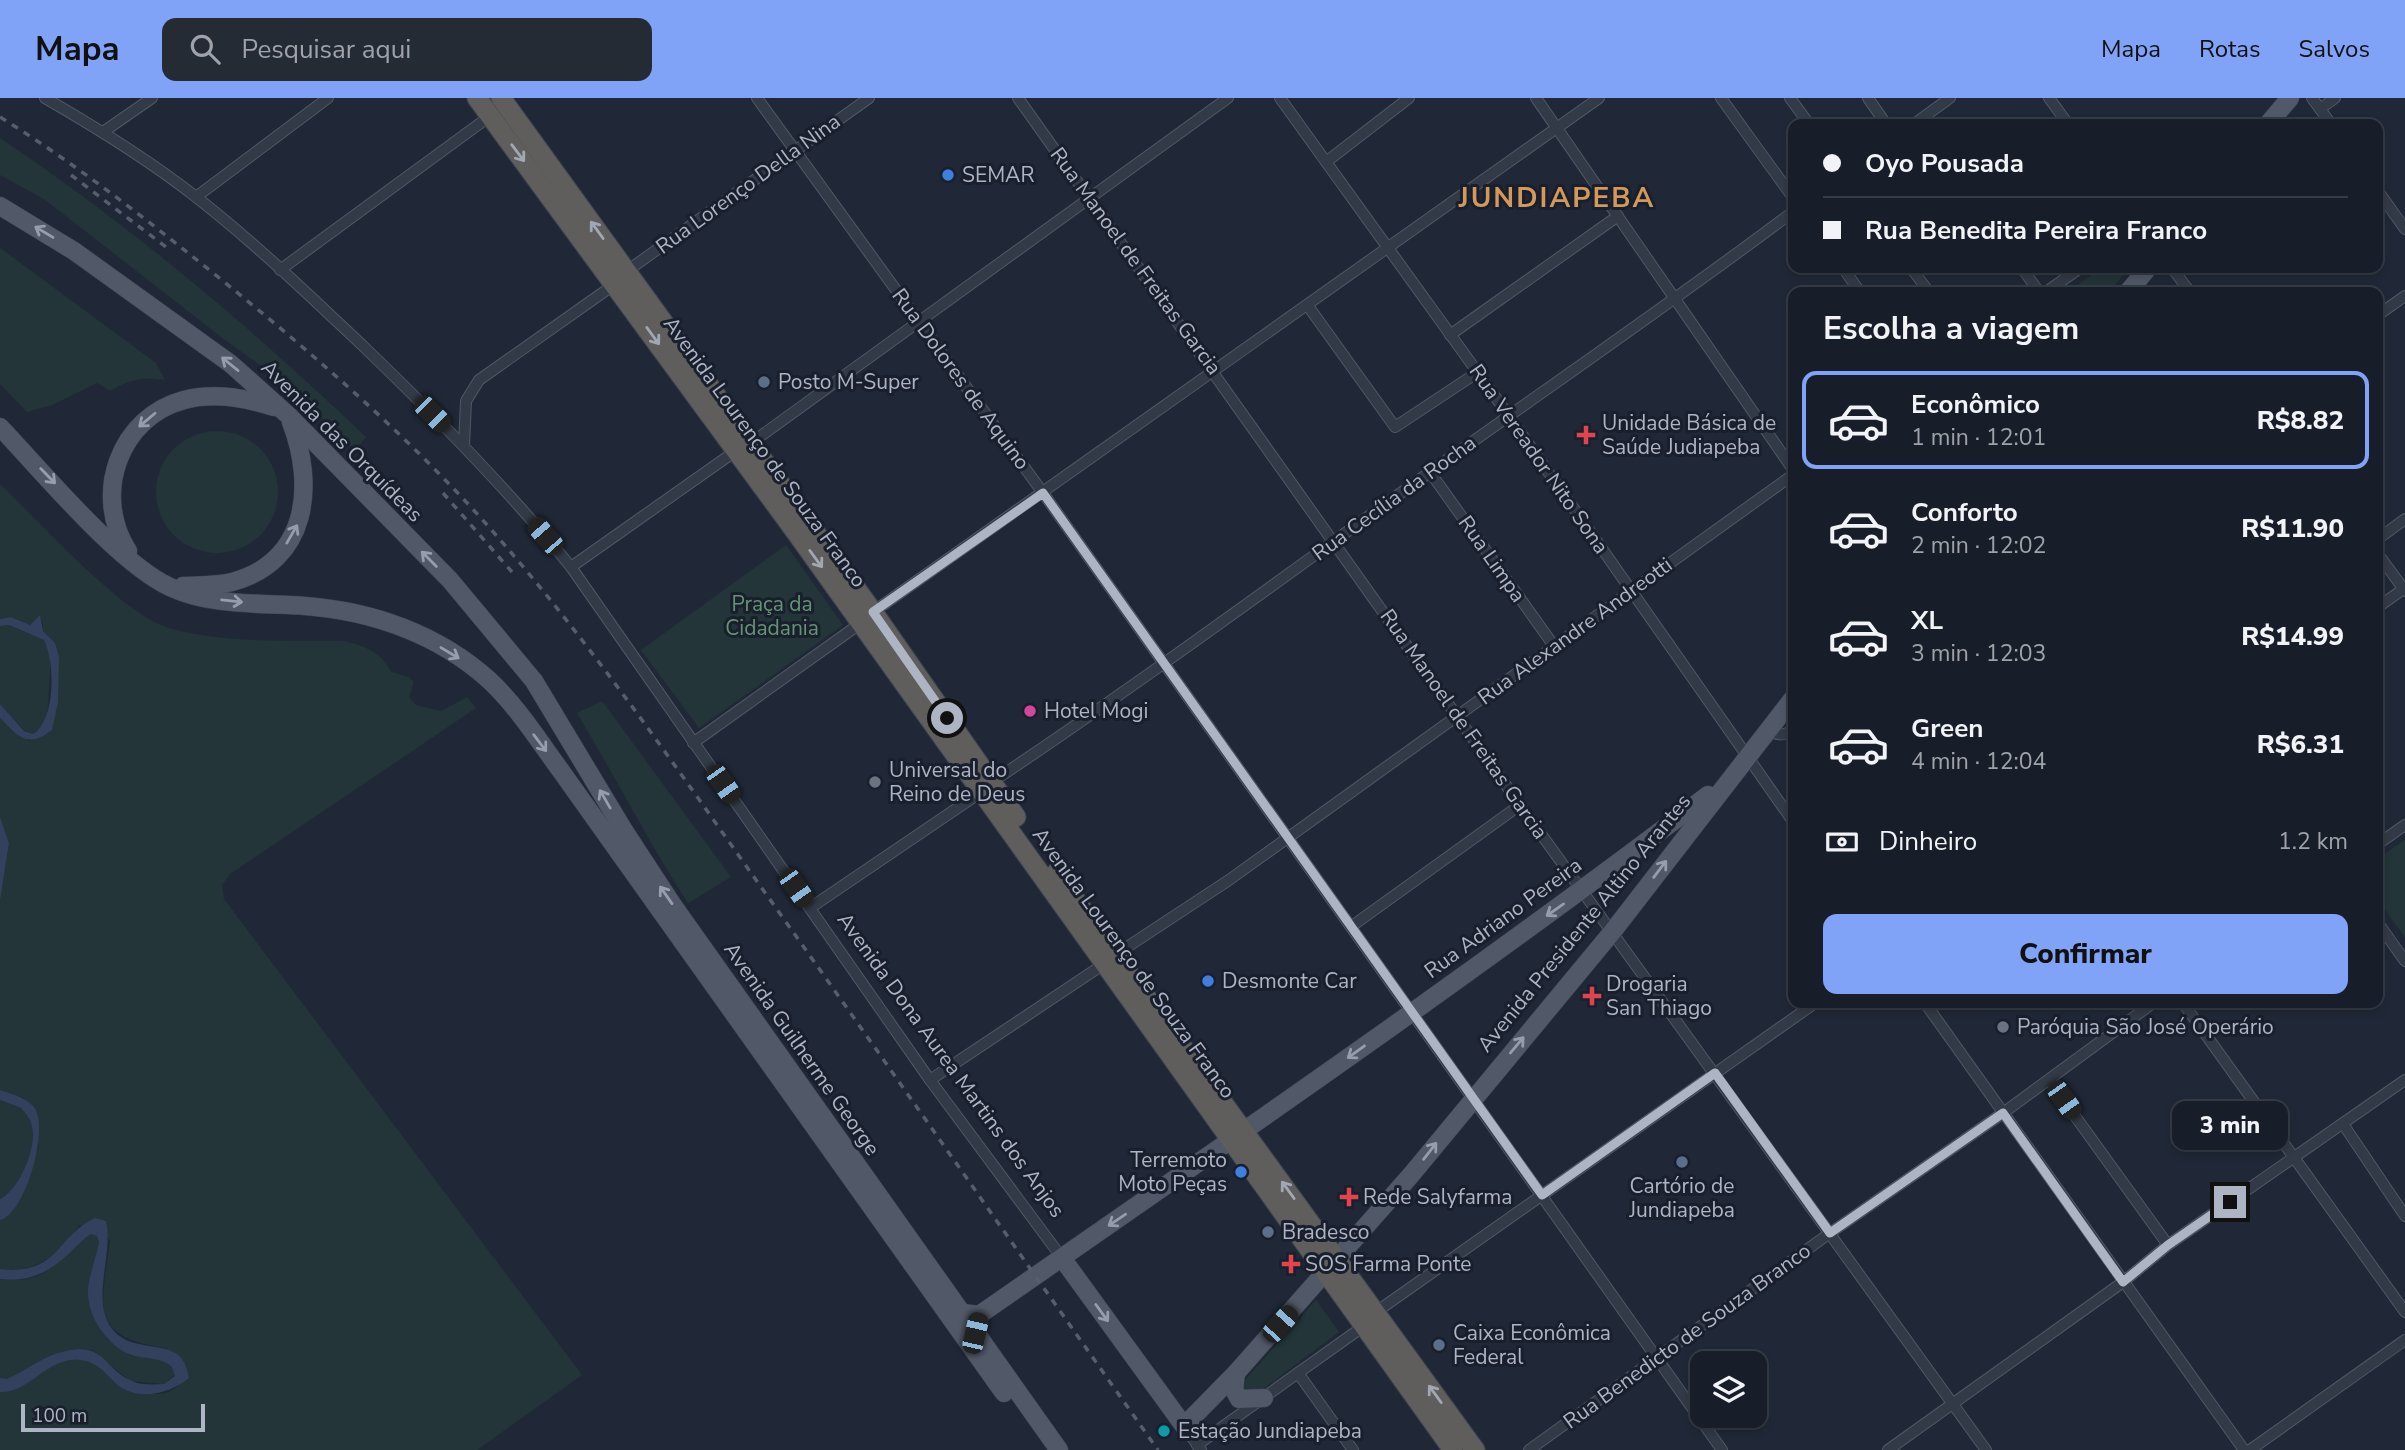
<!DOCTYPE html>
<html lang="pt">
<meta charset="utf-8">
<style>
:root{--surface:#181e29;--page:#252b35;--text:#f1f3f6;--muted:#9fa2a8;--line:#363c46;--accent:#80a3f7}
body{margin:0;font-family:"Nunito Sans",sans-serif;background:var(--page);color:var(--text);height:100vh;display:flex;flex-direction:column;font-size:26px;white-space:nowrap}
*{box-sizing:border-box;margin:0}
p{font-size:23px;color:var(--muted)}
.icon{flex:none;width:38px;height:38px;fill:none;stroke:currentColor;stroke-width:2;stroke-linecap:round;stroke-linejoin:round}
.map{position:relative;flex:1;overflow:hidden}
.drawer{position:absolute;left:1788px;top:189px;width:595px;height:721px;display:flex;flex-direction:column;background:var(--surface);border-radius:14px;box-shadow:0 4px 10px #0003,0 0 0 2px var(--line)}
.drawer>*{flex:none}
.top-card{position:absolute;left:1788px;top:21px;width:595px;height:154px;border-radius:14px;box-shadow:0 4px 10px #0003,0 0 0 2px var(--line);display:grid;align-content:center;height:154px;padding:0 35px;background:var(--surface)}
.buttons{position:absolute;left:1690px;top:1253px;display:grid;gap:14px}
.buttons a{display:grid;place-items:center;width:77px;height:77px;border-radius:14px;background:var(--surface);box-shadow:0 4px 10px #0003,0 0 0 2px var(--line);font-size:35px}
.scale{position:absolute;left:21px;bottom:18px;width:184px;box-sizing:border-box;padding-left:7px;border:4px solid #adb4c4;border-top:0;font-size:19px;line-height:24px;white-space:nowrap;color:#adb4c4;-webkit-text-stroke:5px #191f2c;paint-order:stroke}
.end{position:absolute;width:32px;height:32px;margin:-16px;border:9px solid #adb4c4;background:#111;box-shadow:0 0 0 4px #111}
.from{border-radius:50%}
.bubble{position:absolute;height:49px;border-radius:14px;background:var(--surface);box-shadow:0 4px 10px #0003,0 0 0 2px var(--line);font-size:23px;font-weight:800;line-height:49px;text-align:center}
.car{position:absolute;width:21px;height:42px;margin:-21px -10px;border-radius:9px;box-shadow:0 0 5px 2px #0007;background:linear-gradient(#222 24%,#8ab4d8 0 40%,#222 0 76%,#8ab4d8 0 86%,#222 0)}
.top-card b{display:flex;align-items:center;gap:24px;height:66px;font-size:26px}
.top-card b+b{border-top:2px solid var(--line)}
.top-card i{width:18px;height:18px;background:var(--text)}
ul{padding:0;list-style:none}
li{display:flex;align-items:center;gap:21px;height:98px;margin:0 14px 10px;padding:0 21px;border:4px solid transparent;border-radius:14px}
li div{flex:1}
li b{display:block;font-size:26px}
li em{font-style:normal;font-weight:800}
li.active{border-color:var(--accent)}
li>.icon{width:63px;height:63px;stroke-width:1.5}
h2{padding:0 35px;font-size:32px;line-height:84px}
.pay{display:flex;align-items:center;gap:18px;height:77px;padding:0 35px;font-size:26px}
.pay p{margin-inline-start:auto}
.action{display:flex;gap:14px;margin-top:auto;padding:14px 35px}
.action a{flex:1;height:80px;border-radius:14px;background:var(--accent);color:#111;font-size:28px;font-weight:800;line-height:80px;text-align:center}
header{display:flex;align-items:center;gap:42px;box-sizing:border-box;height:98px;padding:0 35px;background:var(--accent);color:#111}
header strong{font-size:33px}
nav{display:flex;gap:38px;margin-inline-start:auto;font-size:24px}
.search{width:490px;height:63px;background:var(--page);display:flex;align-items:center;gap:18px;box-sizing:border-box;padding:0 24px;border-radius:14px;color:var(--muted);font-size:26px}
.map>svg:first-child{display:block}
.green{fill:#233539}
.water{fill:#33415e}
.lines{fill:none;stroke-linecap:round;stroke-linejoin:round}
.minor-casing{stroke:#515765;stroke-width:12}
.primary-casing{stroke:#3d4351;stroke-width:19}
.trunk-casing{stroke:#3e4452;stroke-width:21}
.minor{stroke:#333a47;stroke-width:10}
.primary{stroke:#515867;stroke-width:18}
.trunk{stroke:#5f5e5c;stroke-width:19}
.rail{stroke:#555d6e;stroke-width:3.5;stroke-dasharray:7 7;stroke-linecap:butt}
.oneway{stroke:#a1a7b4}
.oneway2{stroke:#969dad}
.route{stroke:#adb4c4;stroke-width:9}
.shop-dot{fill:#3f7fe0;stroke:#191f2c;stroke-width:2.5}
.service-dot{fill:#5c6f8a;stroke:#191f2c;stroke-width:2.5}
.health-dot{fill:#e0444e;stroke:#191f2c;stroke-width:2.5}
.hotel-dot{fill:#d1479c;stroke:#191f2c;stroke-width:2.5}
.worship-dot{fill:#6b7280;stroke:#191f2c;stroke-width:2.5}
.culture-dot{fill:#0f9aa8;stroke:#191f2c;stroke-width:2.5}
.labels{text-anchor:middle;stroke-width:6;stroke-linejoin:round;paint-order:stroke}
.poi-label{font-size:21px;fill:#adb4c4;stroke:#191f2c;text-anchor:start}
.street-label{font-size:21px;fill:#adb4c4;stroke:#191f2c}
.park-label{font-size:21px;fill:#659474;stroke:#191f2c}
.district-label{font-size:28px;font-weight:bold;letter-spacing:2px;fill:#d2995b;stroke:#191f2c}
</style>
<header>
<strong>Mapa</strong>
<div class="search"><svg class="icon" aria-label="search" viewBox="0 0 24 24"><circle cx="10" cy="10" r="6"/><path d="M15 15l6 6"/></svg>Pesquisar aqui</div>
<nav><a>Mapa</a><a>Rotas</a><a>Salvos</a></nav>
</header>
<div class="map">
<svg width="2405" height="1352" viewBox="0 0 2405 1352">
<rect width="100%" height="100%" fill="#202837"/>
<!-- green -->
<g class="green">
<path d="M0,40c131,88 252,190 366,299l-11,13 -71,-68 -59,-42 -181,-141 -44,-24z"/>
<path d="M0,150l156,115 9,17c-23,-4 -36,0 -55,11l-13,-8 -45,22 -25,7 -27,-28z"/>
<polygon points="2102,170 2129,170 2109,194 2068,194"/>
<circle cx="217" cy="394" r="61"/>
<path d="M0,386c38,36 123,131 169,144 51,15 121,13 175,13 21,5 37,11 47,31l18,5 5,5 -5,15 7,8 25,6 26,-14 9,11 -246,166 -8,11 2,14 358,476 -105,75h-477v-58c29,2 47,-35 79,-32 27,3 29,22 49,31 7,3 31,4 38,2 8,-3 16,-11 23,-16l-22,-29c-82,-11 -64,-44 -57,-108l-30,-15c-22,29 -40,48 -80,44v-49l13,-9 26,-65 -15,-48 -24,-8v-189l9,-58 -9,-26v-99l18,17 11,6 23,-11 7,-74 -4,-13 -12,-12v-8l-4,-7 -9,9 -19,-8 -11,2z"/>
<polygon points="786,447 843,527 699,630 641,552"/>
<polygon points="9,527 44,542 51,558 47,622 33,636 25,633 0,606 0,528"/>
<path d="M602,603l129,176 -43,26c-40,-62 -73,-127 -111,-190z"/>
<polygon points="2405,742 2405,839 2378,802 2378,760"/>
<path d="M0,1002l21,8c5,6 10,11 11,19 5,21 -13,63 -32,72z"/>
<path d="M91,1136l7,2 1,6 -11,49 19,48 24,16 30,4 12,8 2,8 -11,9 -34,-3 -37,-31 -29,1 -57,29 -7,-2v-99c53,7 55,-24 91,-45z"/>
<polygon points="1316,1202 1339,1234 1263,1291 1242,1292 1246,1281"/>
</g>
<!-- water -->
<g class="water">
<path d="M40,517l3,16 12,12 4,13 -1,46 -6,28c-25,19 -33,7 -52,-12v-14l24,27 9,3c23,-14 22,-72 11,-94l-35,-15 -9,1v-7l11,-2 19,8z"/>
<polygon points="0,719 9,745 0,803"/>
<path d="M0,992c12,4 25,7 34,17 16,21 -9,108 -34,113v-21c19,-9 37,-51 32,-72 -1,-8 -6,-13 -11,-19l-21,-8z"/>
<path d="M95,1120l11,3c8,35 -17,82 8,110 25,27 69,1 75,47 -16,13 -40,21 -61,13 -20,-8 -22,-28 -49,-31 -32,-3 -50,34 -79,32v-14l7,1c20,-9 38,-24 59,-28 39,-9 39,19 66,30 10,5 22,3 32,3l11,-8 -3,-9c-12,-11 -26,-7 -40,-12 -25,-9 -45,-39 -44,-65 1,-15 8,-32 11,-48l-2,-6 -6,-2 -6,4c-25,25 -46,46 -85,41v-10c60,6 55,-32 95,-51z"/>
</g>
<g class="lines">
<defs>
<g id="minor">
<path d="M45,0c52,30 104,62 151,99 59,46 113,98 167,149 73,70 144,142 208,221l359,513 132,178"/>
<polyline points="757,0 1043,395 1722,1352"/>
<polyline points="1018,0 1520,707 1986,1352"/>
<polyline points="1280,0 1509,318 1794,725"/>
<polyline points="1536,0 1794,373"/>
<polyline points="1721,0 1794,101"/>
<polyline points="1790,0 1809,26"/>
<polyline points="1868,0 1886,26"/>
<polyline points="2049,0 2068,26"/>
<polyline points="2312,0 2331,26"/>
<polyline points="2320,11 2335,0"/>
<polyline points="1914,26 1950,0"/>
<polyline points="103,34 152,0"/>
<polyline points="1326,64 1409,0"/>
<polyline points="2378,93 2405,131"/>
<polyline points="196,99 328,0"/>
<polyline points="1843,170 1860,194"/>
<polyline points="1911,170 1929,194"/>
<polyline points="2022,170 2039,194"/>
<polyline points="2172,170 2190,194"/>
<polyline points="280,172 490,18"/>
<polyline points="627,173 869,0"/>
<polyline points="2046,194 2080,170"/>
<polyline points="1308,208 1395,329 1478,274"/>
<polyline points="2378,217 2405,198"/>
<polyline points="1450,237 1618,118"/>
<polyline points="751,345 1228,0"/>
<polyline points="464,347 466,303 479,282 615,186"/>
<polyline points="1430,374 1554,548"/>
<polyline points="2378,441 2405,421"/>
<polyline points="2378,456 2405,493"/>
<polyline points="571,469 737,352"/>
<polyline points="2378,509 2405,490"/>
<polyline points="873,514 1599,0"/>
<path d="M1767,631c10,7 16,7 27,1"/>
<polyline points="693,645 861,525"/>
<path d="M992,684c151,-101 297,-209 445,-315 119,-85 240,-168 357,-256"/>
<polyline points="2378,746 2405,727"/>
<polyline points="810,810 981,694"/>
<polyline points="2378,825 2405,863"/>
<polyline points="1352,828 1520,707"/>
<polyline points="1115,857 1229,782 1794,376"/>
<polyline points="1925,905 2244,1352"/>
<polyline points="2183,905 2405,1214"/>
<polyline points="930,982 1104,866"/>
<polyline points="2049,982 2168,1147"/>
<polyline points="2343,1026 2405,1118"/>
<polyline points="1376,1214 1815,905"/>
<polyline points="1298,1275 1353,1352"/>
<polyline points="1184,1328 1201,1352"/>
<polyline points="1197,1347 1364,1228"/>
<polyline points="1529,1352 1830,1135 2003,1015 2153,905"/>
<polyline points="1888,1352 2123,1184 2168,1147 2405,982"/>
<polyline points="2250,1352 2405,1242"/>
</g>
<g id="primary">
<polyline points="2268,26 2290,0"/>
<polyline points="0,108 74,153 231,266 289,318 450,482 534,583 623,731 672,806 1059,1352"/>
<polyline points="2128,194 2148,170"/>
<path d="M0,329c42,44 118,136 170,160 40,19 91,16 135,19 67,5 133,28 184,74 28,26 50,61 72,91l443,622"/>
<path d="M128,453c-36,-56 -9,-134 56,-151 30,-8 62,-2 90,7"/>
<path d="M183,488c16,-1 33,0 49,-4 77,-21 83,-97 59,-160"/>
<polyline points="1062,1160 1184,1328 1236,1275 1411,1077 1613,833 1794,599"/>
<path d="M962,1215l17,2c245,-170 491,-339 729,-520"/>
<polyline points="1236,1275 1234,1292 1239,1301 1264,1300"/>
</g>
<g id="trunk">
<polyline points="477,0 795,433 1453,1352"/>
<polyline points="501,0 873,514 1016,719"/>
<polyline points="1056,775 1475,1352"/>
</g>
</defs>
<!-- minor casing -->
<use href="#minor" class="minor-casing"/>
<!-- primary casing -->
<use href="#primary" class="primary-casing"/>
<!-- trunk casing -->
<use href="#trunk" class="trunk-casing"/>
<!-- minor -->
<use href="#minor" class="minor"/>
<!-- primary -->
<use href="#primary" class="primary"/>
<!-- trunk -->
<use href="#trunk" class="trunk"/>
<!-- rail -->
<g class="rail">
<path d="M0,19c79,49 151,106 223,164 90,73 179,150 257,236 105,117 195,249 286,377 132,185 261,371 392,556"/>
<polyline points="71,77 166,149"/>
<polyline points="443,395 512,474"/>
</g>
</g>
<!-- one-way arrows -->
<defs><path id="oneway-shaft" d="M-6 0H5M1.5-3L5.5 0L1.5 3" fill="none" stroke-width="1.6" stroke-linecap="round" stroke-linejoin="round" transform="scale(1.75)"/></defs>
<g class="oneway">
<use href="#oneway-shaft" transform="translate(518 55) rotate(53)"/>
<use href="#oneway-shaft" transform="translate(597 132) rotate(-126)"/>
<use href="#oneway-shaft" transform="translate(653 238) rotate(54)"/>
<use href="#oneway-shaft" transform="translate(816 461) rotate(54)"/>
<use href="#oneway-shaft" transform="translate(1288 1092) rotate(-126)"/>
<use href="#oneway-shaft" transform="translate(1435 1296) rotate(-126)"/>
</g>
<g class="oneway2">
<use href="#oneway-shaft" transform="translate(44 134) rotate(-149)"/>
<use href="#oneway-shaft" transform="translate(230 266) rotate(-141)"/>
<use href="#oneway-shaft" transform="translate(147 322) rotate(140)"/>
<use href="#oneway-shaft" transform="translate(48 378) rotate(46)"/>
<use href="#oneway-shaft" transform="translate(292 436) rotate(-60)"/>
<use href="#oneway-shaft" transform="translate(429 461) rotate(-135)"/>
<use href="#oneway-shaft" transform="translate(232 503) rotate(6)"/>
<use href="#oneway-shaft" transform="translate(450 555) rotate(31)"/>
<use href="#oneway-shaft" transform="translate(540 645) rotate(53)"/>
<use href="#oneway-shaft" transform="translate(605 701) rotate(-120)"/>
<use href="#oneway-shaft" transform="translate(1660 771) rotate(-53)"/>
<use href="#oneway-shaft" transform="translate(666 797) rotate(-125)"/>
<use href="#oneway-shaft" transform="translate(1555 812) rotate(145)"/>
<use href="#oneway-shaft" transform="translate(1517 947) rotate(-50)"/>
<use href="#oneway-shaft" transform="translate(1356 954) rotate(144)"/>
<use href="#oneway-shaft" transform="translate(1430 1053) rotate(-52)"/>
<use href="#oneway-shaft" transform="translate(1117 1122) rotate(146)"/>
<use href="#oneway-shaft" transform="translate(1102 1215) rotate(54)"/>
</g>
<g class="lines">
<!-- route -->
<polyline class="route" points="947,620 873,514 1043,395 1542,1097 1715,975 1830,1135 2003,1015 2123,1184 2168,1147 2230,1104"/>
</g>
<!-- markers -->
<g class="shop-dot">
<circle cx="948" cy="77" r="7"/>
<circle cx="1208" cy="883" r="7"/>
<circle cx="1241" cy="1074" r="7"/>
</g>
<g class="service-dot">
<circle cx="764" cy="284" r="7"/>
<circle cx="1682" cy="1064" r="7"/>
<circle cx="1268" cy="1134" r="7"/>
<circle cx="1439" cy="1247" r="7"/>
</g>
<g class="health-dot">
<path d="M1582.5 326.5h7v7h7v7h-7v7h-7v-7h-7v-7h7z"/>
<path d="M1588.5 887.5h7v7h7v7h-7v7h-7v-7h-7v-7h7z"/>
<path d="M1345.5 1088.5h7v7h7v7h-7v7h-7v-7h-7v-7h7z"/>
<path d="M1287.5 1155.5h7v7h7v7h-7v7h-7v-7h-7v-7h7z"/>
</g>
<circle class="hotel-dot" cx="1030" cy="613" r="7"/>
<g class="worship-dot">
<circle cx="875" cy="684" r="7"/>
<circle cx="2003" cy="929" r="7"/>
</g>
<circle class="culture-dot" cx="1164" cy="1333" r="7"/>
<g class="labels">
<!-- poi labels -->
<g class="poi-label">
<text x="962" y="84">SEMAR</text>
<text x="778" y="291">Posto M-Super</text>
<text x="1602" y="332">Unidade Básica de<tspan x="1602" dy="24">Saúde Judiapeba</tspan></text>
<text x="1044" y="620">Hotel Mogi</text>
<text x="889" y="679">Universal do<tspan x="889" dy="24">Reino de Deus</tspan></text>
<text x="1222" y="890">Desmonte Car</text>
<text x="1606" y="893">Drogaria<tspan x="1606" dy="24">San Thiago</tspan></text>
<text x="2017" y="936">Paróquia São José Operário</text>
<text x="1227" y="1069" text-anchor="end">Terremoto<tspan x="1227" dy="24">Moto Peças</tspan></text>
<text x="1682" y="1095" text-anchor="middle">Cartório de<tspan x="1682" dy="24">Jundiapeba</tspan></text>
<text x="1363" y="1106">Rede Salyfarma</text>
<text x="1282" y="1141">Bradesco</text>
<text x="1305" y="1173">SOS Farma Ponte</text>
<text x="1453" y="1242">Caixa Econômica<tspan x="1453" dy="24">Federal</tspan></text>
<text x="1178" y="1340">Estação Jundiapeba</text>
</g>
<!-- street labels -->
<g class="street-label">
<text transform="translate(748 86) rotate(-36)" y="7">Rua Lorenço Della Nina</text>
<text transform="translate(1136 163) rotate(54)" y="7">Rua Manoel de Freitas Garcia</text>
<text transform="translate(961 281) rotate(54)" y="7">Rua Dolores de Aquino</text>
<text transform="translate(342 343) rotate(45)" y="7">Avenida das Orquídeas</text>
<text transform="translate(765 354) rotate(54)" y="7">Avenida Lourenço de Souza Franco</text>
<text transform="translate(1539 361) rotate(55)" y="7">Rua Vereador Nito Sona</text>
<text transform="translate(1394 400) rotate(-36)" y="7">Rua Cecília da Rocha</text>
<text transform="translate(1492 461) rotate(55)" y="7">Rua Limpa</text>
<text transform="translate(1575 533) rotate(-36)" y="7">Rua Alexandre Andreotti</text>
<text transform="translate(1464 626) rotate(55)" y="7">Rua Manoel de Freitas Garcia</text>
<text transform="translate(1503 820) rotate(-36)" y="7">Rua Adriano Pereira</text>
<text transform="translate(1584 825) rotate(-51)" y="7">Avenida Presidente Altino Arantes</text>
<text transform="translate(1134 865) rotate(54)" y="7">Avenida Lourenço de Souza Franco</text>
<text transform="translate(802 951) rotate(55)" y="7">Avenida Guilherme George</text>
<text transform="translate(951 967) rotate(54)" y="7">Avenida Dona Aurea Martins dos Anjos</text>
<text transform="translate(1687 1238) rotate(-36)" y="7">Rua Benedicto de Souza Branco</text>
</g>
<!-- park labels -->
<g class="park-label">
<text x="772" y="513">Praça da<tspan x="772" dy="24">Cidadania</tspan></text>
</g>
<!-- district labels -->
<g class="district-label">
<text x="1557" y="109">JUNDIAPEBA</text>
</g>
</g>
</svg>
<div class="buttons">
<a><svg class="icon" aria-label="layers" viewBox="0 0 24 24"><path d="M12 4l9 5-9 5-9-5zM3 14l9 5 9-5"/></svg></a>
</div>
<div class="scale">100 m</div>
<i class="end from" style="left:947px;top:620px"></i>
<i class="end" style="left:2230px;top:1104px"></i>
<div class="bubble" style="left:2172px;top:1003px;width:116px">3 min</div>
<i class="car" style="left:432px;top:316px;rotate:135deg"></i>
<i class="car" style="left:545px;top:438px;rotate:319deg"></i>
<i class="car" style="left:723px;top:686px;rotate:145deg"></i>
<i class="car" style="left:796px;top:790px;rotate:145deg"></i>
<i class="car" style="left:2064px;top:1002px;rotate:145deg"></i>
<i class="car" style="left:1280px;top:1226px;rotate:42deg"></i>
<i class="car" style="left:975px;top:1235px;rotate:13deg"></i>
<div class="top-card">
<b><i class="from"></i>Oyo Pousada</b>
<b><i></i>Rua Benedita Pereira Franco</b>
</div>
<section class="drawer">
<h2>Escolha a viagem</h2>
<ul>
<li class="active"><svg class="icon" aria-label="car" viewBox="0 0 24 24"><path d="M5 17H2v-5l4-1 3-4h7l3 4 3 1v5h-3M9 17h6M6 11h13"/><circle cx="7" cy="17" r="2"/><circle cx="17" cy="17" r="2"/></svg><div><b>Econômico</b><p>1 min · 12:01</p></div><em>R$8.82</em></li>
<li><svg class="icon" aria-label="car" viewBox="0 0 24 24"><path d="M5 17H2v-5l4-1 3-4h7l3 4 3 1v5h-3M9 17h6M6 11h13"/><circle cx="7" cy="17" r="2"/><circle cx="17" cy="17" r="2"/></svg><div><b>Conforto</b><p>2 min · 12:02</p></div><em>R$11.90</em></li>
<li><svg class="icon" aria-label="car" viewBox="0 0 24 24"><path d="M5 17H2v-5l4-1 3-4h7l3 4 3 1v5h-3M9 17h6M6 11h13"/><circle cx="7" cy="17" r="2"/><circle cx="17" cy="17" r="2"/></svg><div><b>XL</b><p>3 min · 12:03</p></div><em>R$14.99</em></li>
<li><svg class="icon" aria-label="car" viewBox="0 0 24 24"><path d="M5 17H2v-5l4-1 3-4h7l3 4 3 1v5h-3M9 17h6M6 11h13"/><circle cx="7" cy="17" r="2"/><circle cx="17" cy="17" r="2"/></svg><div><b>Green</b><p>4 min · 12:04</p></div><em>R$6.31</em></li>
</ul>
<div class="pay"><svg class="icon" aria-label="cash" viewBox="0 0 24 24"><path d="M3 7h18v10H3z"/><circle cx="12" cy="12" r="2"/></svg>Dinheiro<p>1.2 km</p></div>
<div class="action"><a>Confirmar</a></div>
</section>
</div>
